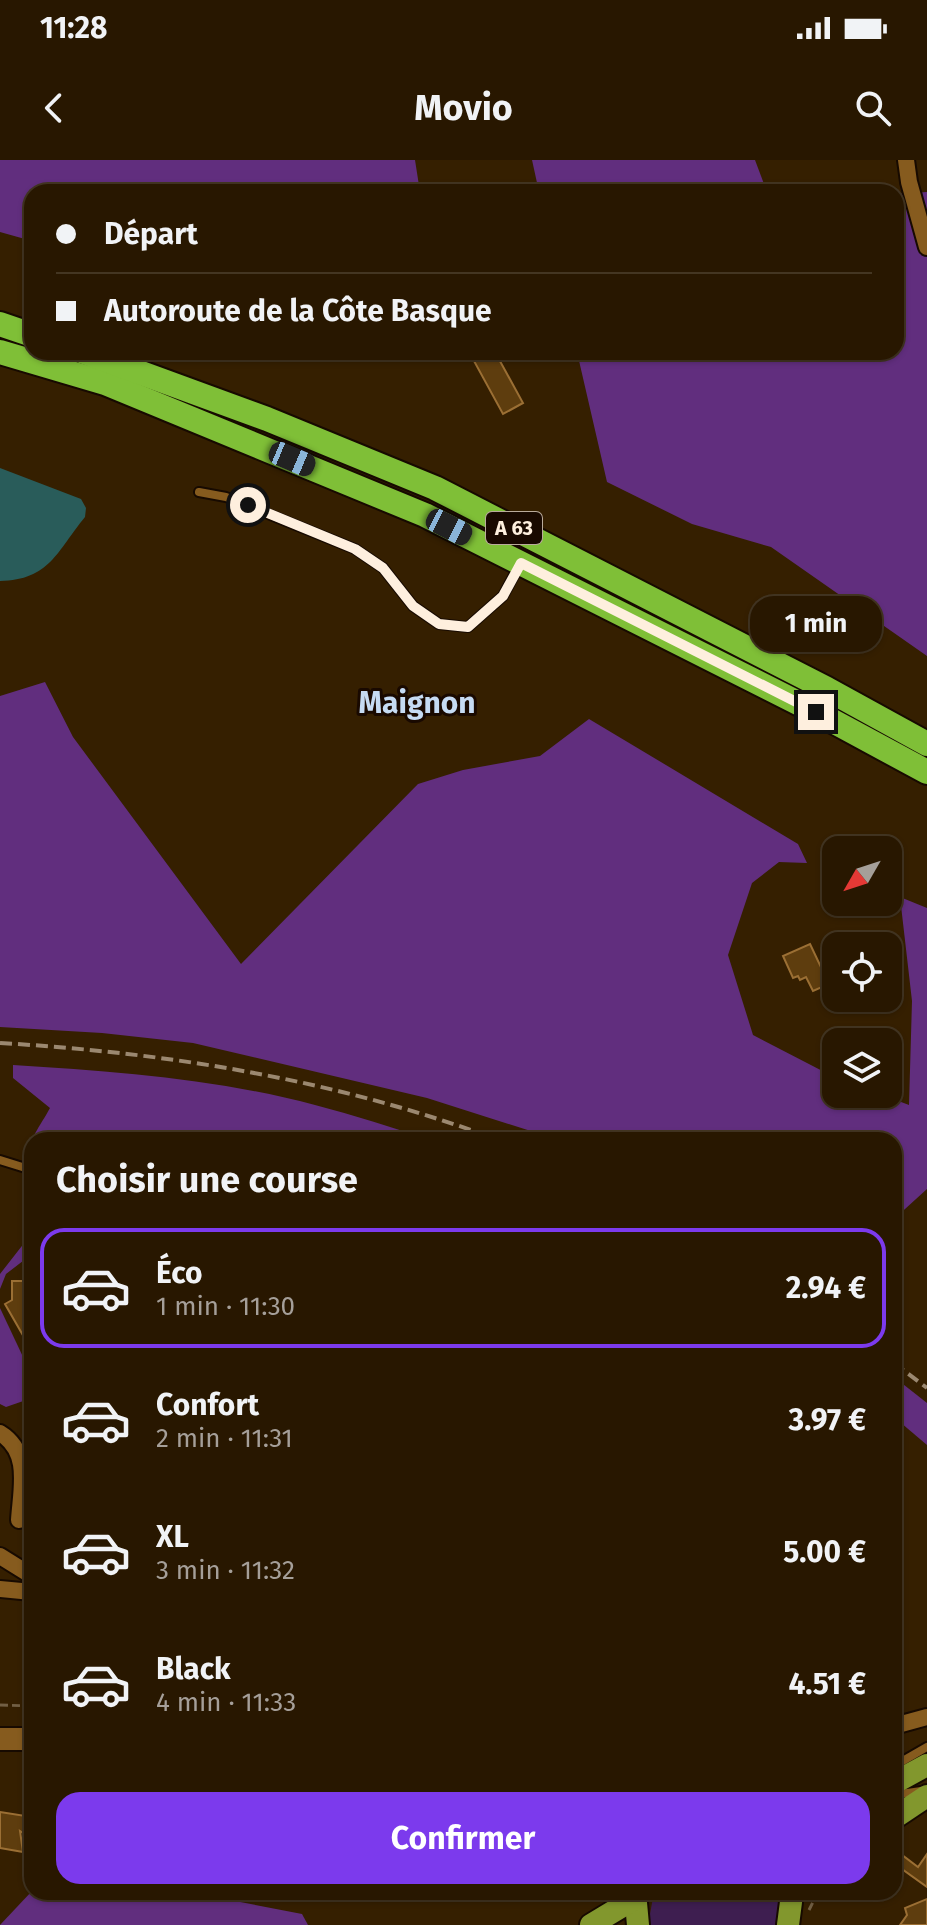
<!DOCTYPE html>
<html lang="fr">
<meta charset="utf-8">
<style>
:root{--surface:#281700;--page:#30200a;--text:#f1f3f6;--muted:#a59f99;--line:#443622;--accent:#7c3aed}
body{margin:0;font-family:"Fira Sans",sans-serif;background:var(--page);color:var(--text);height:100vh;display:flex;flex-direction:column;font-size:30px;white-space:nowrap}
*{box-sizing:border-box;margin:0}
p{font-size:26px;color:var(--muted)}
.icon{flex:none;width:44px;height:44px;fill:none;stroke:currentColor;stroke-width:2;stroke-linecap:round;stroke-linejoin:round}
.map{position:relative;flex:1;overflow:hidden}
.panel{position:absolute;left:24px;top:972px;width:878px;height:768px;display:flex;flex-direction:column;background:var(--surface);border-radius:24px;box-shadow:0 2px 6px #0004,0 0 0 2px var(--line)}
.panel>*{flex:none}
.hud{position:absolute;left:24px;top:24px;width:880px;height:176px;border-radius:24px;box-shadow:0 2px 6px #0004,0 0 0 2px var(--line);display:grid;align-content:center;height:176px;padding:0 32px;background:var(--surface)}
.needle{width:52px;rotate:231deg}
.controls{position:absolute;left:822px;top:676px;display:grid;gap:16px}
.controls a{display:grid;place-items:center;width:80px;height:80px;border-radius:16px;background:var(--surface);box-shadow:0 2px 6px #0004,0 0 0 2px var(--line);font-size:40px}
.end{position:absolute;width:36px;height:36px;margin:-18px;border:10px solid #feefde;background:#111;box-shadow:0 0 0 4px #111}
.from{border-radius:50%}
.bubble{position:absolute;height:56px;border-radius:24px;background:var(--surface);box-shadow:0 2px 6px #0004,0 0 0 2px var(--line);font-size:26px;font-weight:700;line-height:56px;text-align:center}
.car{position:absolute;width:24px;height:48px;margin:-24px -12px;border-radius:10px;box-shadow:0 0 6px 2px #0007;background:linear-gradient(#222 24%,#8ab4d8 0 40%,#222 0 76%,#8ab4d8 0 86%,#222 0)}
.hud b{display:flex;align-items:center;gap:28px;height:76px;font-size:30px}
.hud b+b{border-top:2px solid var(--line)}
.hud i{width:20px;height:20px;background:var(--text)}
ul{padding:0;list-style:none}
li{display:flex;align-items:center;gap:24px;height:120px;margin:0 16px 12px;padding:0 16px;border:4px solid transparent;border-radius:24px}
li div{flex:1}
li b{display:block;font-size:30px}
li em{font-style:normal;font-weight:700}
li.active{border-color:var(--accent)}
li>.icon{width:72px;height:72px;stroke-width:1.5}
h2{padding:0 32px;font-size:36px;line-height:96px}
.cta{display:flex;gap:16px;margin-top:auto;padding:16px 32px}
.cta a{flex:1;height:92px;border-radius:24px;background:var(--accent);color:#fff;font-size:32px;font-weight:700;line-height:92px;text-align:center}
.status{display:flex;justify-content:space-between;align-items:center;height:56px;padding:0 40px;background:var(--surface);direction:ltr}
.status svg{height:22px;fill:currentColor}
header{display:flex;justify-content:space-between;align-items:center;height:104px;padding:0 32px;background:var(--surface);font-size:36px;font-weight:700}
.map>svg:first-child{display:block}
.green{fill:#3e1e50}
.forest{fill:#612e7e}
.water{fill:#295c5a}
.building{fill:#5e3d0e;stroke:#9b6f34;stroke-width:2}
.lines{fill:none;stroke-linecap:round;stroke-linejoin:round}
.service-casing{stroke:#170a00;stroke-width:12}
.minor-casing{stroke:#170a00;stroke-width:20}
.secondary-casing{stroke:#170a00;stroke-width:26}
.primary-casing{stroke:#170a00;stroke-width:26}
.motorway-casing{stroke:#170a00;stroke-width:28}
.path{stroke:#725f44;stroke-width:3;stroke-dasharray:8 4;stroke-linecap:butt}
.service{stroke:#865b1e;stroke-width:8}
.minor{stroke:#865b1e;stroke-width:16}
.secondary{stroke:#865b1e;stroke-width:22}
.primary{stroke:#82972d;stroke-width:22}
.motorway{stroke:#7fbf37;stroke-width:24}
.rail{stroke:#9b8870;stroke-width:4;stroke-dasharray:12 6;stroke-linecap:butt}
.route{stroke:#feefde;stroke-width:10}
.labels{text-anchor:middle;stroke-width:6;stroke-linejoin:round;paint-order:stroke}
.shield{fill:#190900;stroke:#b9aa9b;stroke-width:2}
.shield-label{font-size:20px;font-weight:bold;fill:#feefde}
.district-label{font-size:30px;font-weight:bold;fill:#c6dbf3;stroke:#190900}
</style>
<div class="status"><b>11:28</b><svg viewBox="0 0 49 12"><path d="M0 12V9h3v3zM5 12V6h3v6zM10 12V3h3v9zM15 12V0h3v12zM26 1h20v11H26zM47 4h2v5h-2z"/></svg></div>
<header><svg class="icon" aria-label="back" viewBox="0 0 24 24"><path d="M15 5l-7 7 7 7"/></svg>Movio<svg class="icon" aria-label="search" viewBox="0 0 24 24"><circle cx="10" cy="10" r="6"/><path d="M15 15l6 6"/></svg></header>
<div class="map">
<svg width="927" height="1765" viewBox="0 0 927 1765">
<rect width="100%" height="100%" fill="#351f00"/>
<!-- green -->
<polygon class="green" points="654,1732 778,1732 778,1758 776,1765 648,1765"/>
<!-- forest -->
<g class="forest">
<polygon points="0,0 415,0 420,32 32,32 32,81 0,72"/>
<polygon points="532,0 755,0 767,32 539,32"/>
<polygon points="927,32 927,496 771,387 692,364 607,322 577,192 896,192 896,34"/>
<polygon points="45,522 73,577 241,804 418,624 463,610 540,596 589,559 798,684 807,703 779,702 752,723 728,795 753,875 836,918 836,934 880,934 909,945 912,841 900,737 927,748 927,1029 894,1059 894,980 559,980 427,938 193,883 102,873 0,867 0,536"/>
<path d="M13,905c101,6 204,14 302,40 39,10 78,23 117,35h-400v37c-13,-27 5,-45 18,-69l-37,-30z"/>
<polygon points="32,1073 32,1094 6,1114 0,1129 0,1114"/>
<polygon points="0,1148 32,1216 32,1238 6,1247 0,1244"/>
<polygon points="894,1217 927,1243 927,1285 894,1257"/>
<polygon points="32,1731 188,1732 302,1754 308,1765 0,1765"/>
</g>
<!-- water -->
<path class="water" d="M0,308l81,31 5,9 -1,9c-28,34 -35,63 -85,64z"/>
<!-- building -->
<g class="building">
<polygon points="490,192 495,192 523,243 503,254 474,201"/>
<polygon points="810,784 829,824 813,831 806,817 800,820 798,816 793,818 783,796"/>
<polygon points="12,1121 32,1121 32,1191 5,1144 12,1140"/>
<polygon points="0,1652 32,1657 32,1679 20,1671 23,1692 0,1688"/>
<polygon points="927,1694 927,1727 895,1704 902,1695 918,1707"/>
<polygon points="927,1739 927,1765 900,1765 907,1755 905,1748"/>
</g>
<g class="lines">
<defs>
<g id="service">
<polyline points="199,332 226,337 355,389 383,408 413,446 439,464 468,467 503,436 520,404"/>
<polyline points="0,1000 32,1010"/>
<polyline points="31,1053 32,1052"/>
<polyline points="894,1606 927,1587"/>
<polyline points="894,1635 921,1631"/>
</g>
<g id="minor">
<polyline points="906,0 909,22 927,87"/>
<path d="M0,1273c31,19 21,55 19,87"/>
<polyline points="0,1396 32,1416"/>
<polyline points="0,1429 32,1432"/>
<polyline points="894,1566 927,1557"/>
</g>
<polyline id="secondary" points="0,1579 32,1579"/>
<g id="primary">
<polyline points="894,1623 927,1605"/>
<polyline points="894,1658 927,1636"/>
<polyline points="635,1732 638,1765"/>
<polyline points="591,1765 634,1739"/>
<polyline points="788,1765 791,1742 789,1732"/>
</g>
<g id="motorway">
<polyline points="0,164 32,175"/>
<polyline points="0,192 105,223 425,355 816,552 927,612"/>
<polyline points="84,192 267,259 435,328 827,529 927,584"/>
</g>
</defs>
<!-- service casing -->
<use href="#service" class="service-casing"/>
<!-- minor casing -->
<use href="#minor" class="minor-casing"/>
<!-- secondary casing -->
<use href="#secondary" class="secondary-casing"/>
<!-- primary casing -->
<use href="#primary" class="primary-casing"/>
<!-- motorway casing -->
<use href="#motorway" class="motorway-casing"/>
<!-- path -->
<g class="path">
<polyline points="0,1545 32,1546"/>
<polyline points="809,1750 818,1732"/>
</g>
<!-- service -->
<use href="#service" class="service"/>
<!-- minor -->
<use href="#minor" class="minor"/>
<!-- secondary -->
<use href="#secondary" class="secondary"/>
<!-- primary -->
<use href="#primary" class="primary"/>
<!-- motorway -->
<use href="#motorway" class="motorway"/>
<!-- rail -->
<g class="rail">
<path d="M0,883c171,10 337,37 499,97"/>
<polyline points="894,1203 927,1228"/>
</g>
</g>
<g class="lines">
<!-- route -->
<polyline class="route" points="248,345 355,389 383,408 413,446 439,464 468,467 503,436 521,403 816,552"/>
</g>
<g class="labels">
<!-- shield labels -->
<rect class="shield" x="486" y="352" width="56" height="32" rx="6"/>
<g class="shield-label">
<text x="514" y="375">A 63</text>
</g>
<!-- district labels -->
<g class="district-label">
<text x="417" y="553">Maignon</text>
</g>
</g>
</svg>
<div class="controls">
<a><svg class="needle" viewBox="-14 -14 28 28"><path d="M0-13l5 13h-10z" fill="#e53935"/><path d="M0 13l5-13h-10z" fill="#a59f99"/></svg></a>
<a><svg class="icon" aria-label="locate" viewBox="0 0 24 24"><circle cx="12" cy="12" r="6"/><path d="M12 2v4M12 18v4M2 12h4M18 12h4"/></svg></a>
<a><svg class="icon" aria-label="layers" viewBox="0 0 24 24"><path d="M12 4l9 5-9 5-9-5zM3 14l9 5 9-5"/></svg></a>
</div>
<i class="end from" style="left:248px;top:345px"></i>
<i class="end" style="left:816px;top:552px"></i>
<div class="bubble" style="left:750px;top:436px;width:132px">1 min</div>
<i class="car" style="left:292px;top:299px;rotate:113deg"></i>
<i class="car" style="left:449px;top:367px;rotate:117deg"></i>
<div class="hud">
<b><i class="from"></i>Départ</b>
<b><i></i>Autoroute de la Côte Basque</b>
</div>
<section class="panel">
<h2>Choisir une course</h2>
<ul>
<li class="active"><svg class="icon" aria-label="car" viewBox="0 0 24 24"><path d="M5 17H2v-5l4-1 3-4h7l3 4 3 1v5h-3M9 17h6M6 11h13"/><circle cx="7" cy="17" r="2"/><circle cx="17" cy="17" r="2"/></svg><div><b>Éco</b><p>1 min · 11:30</p></div><em>2.94 €</em></li>
<li><svg class="icon" aria-label="car" viewBox="0 0 24 24"><path d="M5 17H2v-5l4-1 3-4h7l3 4 3 1v5h-3M9 17h6M6 11h13"/><circle cx="7" cy="17" r="2"/><circle cx="17" cy="17" r="2"/></svg><div><b>Confort</b><p>2 min · 11:31</p></div><em>3.97 €</em></li>
<li><svg class="icon" aria-label="car" viewBox="0 0 24 24"><path d="M5 17H2v-5l4-1 3-4h7l3 4 3 1v5h-3M9 17h6M6 11h13"/><circle cx="7" cy="17" r="2"/><circle cx="17" cy="17" r="2"/></svg><div><b>XL</b><p>3 min · 11:32</p></div><em>5.00 €</em></li>
<li><svg class="icon" aria-label="car" viewBox="0 0 24 24"><path d="M5 17H2v-5l4-1 3-4h7l3 4 3 1v5h-3M9 17h6M6 11h13"/><circle cx="7" cy="17" r="2"/><circle cx="17" cy="17" r="2"/></svg><div><b>Black</b><p>4 min · 11:33</p></div><em>4.51 €</em></li>
</ul>
<div class="cta"><a>Confirmer</a></div>
</section>
</div>
